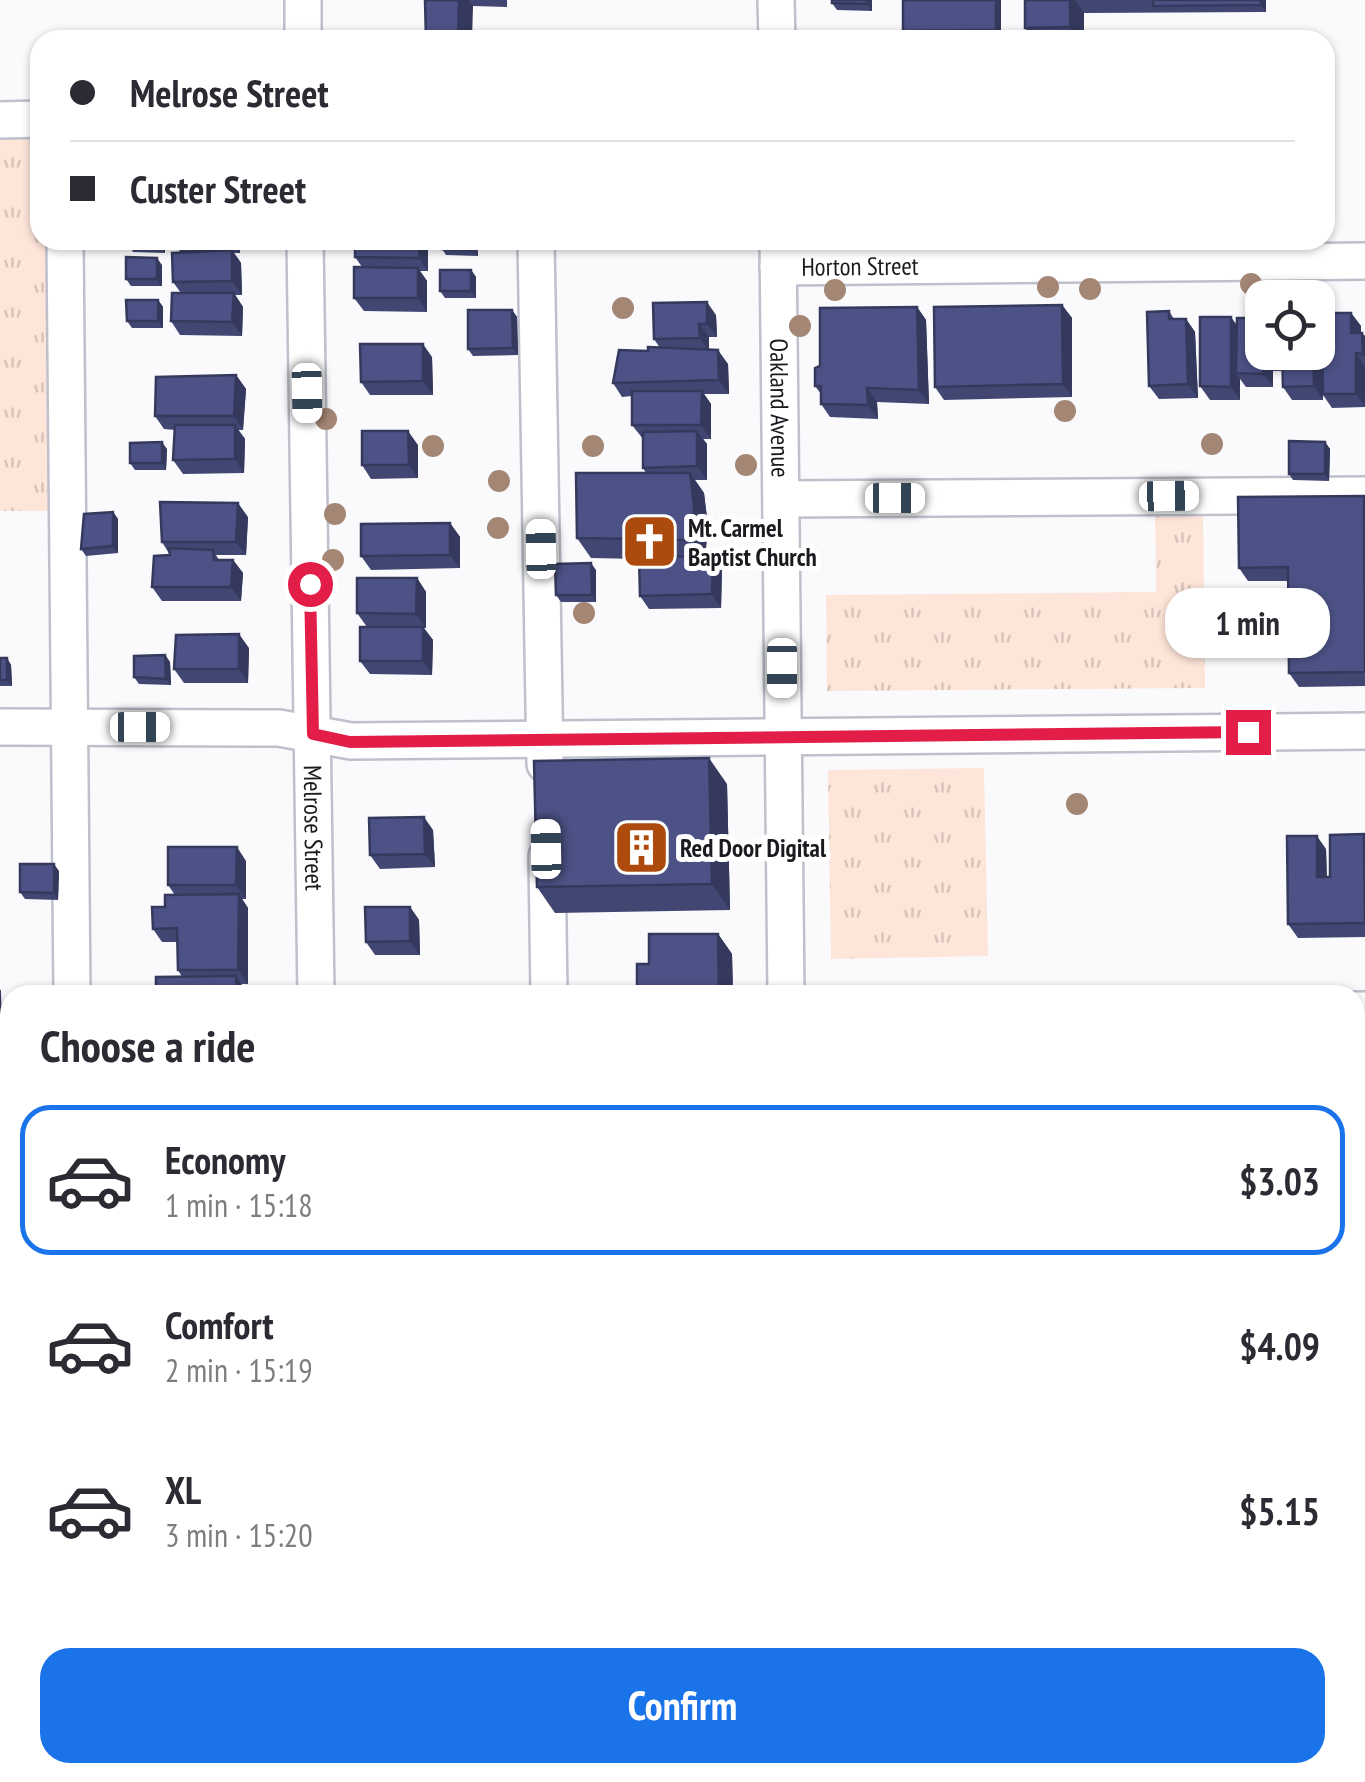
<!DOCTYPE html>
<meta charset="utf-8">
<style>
:root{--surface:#fff;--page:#f7f7f7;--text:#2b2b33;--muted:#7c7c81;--line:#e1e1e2;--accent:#1a73e8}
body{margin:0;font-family:"PT Sans Narrow",sans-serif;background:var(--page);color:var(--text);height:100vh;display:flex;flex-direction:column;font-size:38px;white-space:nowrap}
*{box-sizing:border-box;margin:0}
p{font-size:32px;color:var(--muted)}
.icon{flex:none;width:55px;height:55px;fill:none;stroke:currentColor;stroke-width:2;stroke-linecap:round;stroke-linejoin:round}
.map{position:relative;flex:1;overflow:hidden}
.side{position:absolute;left:0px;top:985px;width:1365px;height:798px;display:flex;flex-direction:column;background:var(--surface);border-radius:30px 30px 0 0;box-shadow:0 2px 8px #0004}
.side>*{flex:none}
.hud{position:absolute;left:30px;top:30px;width:1305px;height:220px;border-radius:30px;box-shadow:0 2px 8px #0004;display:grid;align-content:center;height:220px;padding:0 40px;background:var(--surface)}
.buttons{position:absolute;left:1245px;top:280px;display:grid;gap:20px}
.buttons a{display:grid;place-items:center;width:90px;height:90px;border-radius:20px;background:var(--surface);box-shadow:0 2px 8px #0004;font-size:50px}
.end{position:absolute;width:45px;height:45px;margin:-22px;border:12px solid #e11d48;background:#fff;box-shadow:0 0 0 5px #fff}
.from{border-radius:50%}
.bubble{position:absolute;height:70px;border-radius:30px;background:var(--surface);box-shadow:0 2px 8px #0004;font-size:32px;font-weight:700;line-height:70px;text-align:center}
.car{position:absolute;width:30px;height:60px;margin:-30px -15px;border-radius:12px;box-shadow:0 0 8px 2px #0007;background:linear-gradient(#fff 24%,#345 0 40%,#fff 0 76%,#345 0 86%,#fff 0)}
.hud b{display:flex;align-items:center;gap:35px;height:95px;font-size:38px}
.hud b+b{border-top:2px solid var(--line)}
.hud i{width:25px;height:25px;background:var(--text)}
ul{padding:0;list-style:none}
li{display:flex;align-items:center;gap:30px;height:150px;margin:0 20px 15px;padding:0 20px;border:5px solid transparent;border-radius:30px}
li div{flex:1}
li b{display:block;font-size:38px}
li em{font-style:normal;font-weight:700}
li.current{border-color:var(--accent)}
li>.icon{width:90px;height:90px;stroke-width:1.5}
h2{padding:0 40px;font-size:45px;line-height:120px}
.button{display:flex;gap:20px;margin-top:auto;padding:20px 40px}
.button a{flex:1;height:115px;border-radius:30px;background:var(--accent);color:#fff;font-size:40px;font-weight:700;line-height:115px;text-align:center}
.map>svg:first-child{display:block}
.grass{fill:url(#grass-tufts)}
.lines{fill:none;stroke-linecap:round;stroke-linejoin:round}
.minor-casing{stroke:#bec0cc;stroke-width:40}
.minor{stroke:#fff;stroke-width:35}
.tree{fill:#a48675}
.wall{fill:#414772}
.shaded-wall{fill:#35395d}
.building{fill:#4c5285;stroke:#35395d;stroke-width:2.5}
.route{stroke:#e11d48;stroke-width:12}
.labels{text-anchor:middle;stroke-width:10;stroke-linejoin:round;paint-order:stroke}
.street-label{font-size:25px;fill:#1a1a1f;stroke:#fff}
.poi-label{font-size:25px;font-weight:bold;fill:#1a1a1f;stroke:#fff;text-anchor:start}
</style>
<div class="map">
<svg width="1365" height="1782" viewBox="0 0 1365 1782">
<defs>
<pattern id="grass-tufts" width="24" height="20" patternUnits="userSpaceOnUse" patternTransform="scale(2.5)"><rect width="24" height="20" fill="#fee5d9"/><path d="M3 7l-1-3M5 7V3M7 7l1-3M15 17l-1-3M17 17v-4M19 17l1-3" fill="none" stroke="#d9c4ba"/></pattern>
</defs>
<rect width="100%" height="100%" fill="#fafafd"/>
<!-- grass -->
<g class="grass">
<polygon points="0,138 40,138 40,240 54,240 55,511 0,511"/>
<polygon points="1155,512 1203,512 1205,688 827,691 826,595 1156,592"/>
<polygon points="984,768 988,956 831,959 828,770"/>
<polygon points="747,1772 747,1782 541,1782 541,1772"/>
</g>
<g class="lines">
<defs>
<g id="minor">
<polyline points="303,0 303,40"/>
<polyline points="776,0 777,40"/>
<polyline points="0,120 40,119"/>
<polyline points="65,240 72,995"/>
<path id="s1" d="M305,240l11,755"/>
<polyline points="536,240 545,764"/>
<path id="s2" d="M778,240l8,755"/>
<path id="s3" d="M778,267l587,-6"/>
<polyline points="782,499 1365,495"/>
<polyline points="0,727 279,728 351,741 1365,731"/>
<polyline points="547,856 549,995"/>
<polyline points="1355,1010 1365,1010"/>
<polyline points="1355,1246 1365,1246"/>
<polyline points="1355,1464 1365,1464"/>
<polyline points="1355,1720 1365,1720"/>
<polyline points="0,1731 10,1731"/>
<polyline points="325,1772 325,1782"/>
<polyline points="795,1772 795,1782"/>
<polyline points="238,1773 238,1772"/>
</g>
</defs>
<!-- minor casing -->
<use href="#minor" class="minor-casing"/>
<!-- minor -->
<use href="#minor" class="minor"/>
</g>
<!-- trees -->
<g class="tree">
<circle cx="1251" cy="284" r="11"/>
<circle cx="1048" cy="287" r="11"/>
<circle cx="1090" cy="289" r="11"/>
<circle cx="835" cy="290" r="11"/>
<circle cx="623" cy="308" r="11"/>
<circle cx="800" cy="326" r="11"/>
<circle cx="1065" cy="411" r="11"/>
<circle cx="326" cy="419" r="11"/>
<circle cx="1212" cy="444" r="11"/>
<circle cx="433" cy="446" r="11"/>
<circle cx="593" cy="446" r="11"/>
<circle cx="746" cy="465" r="11"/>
<circle cx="499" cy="481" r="11"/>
<circle cx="335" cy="514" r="11"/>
<circle cx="498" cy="528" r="11"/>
<circle cx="333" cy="560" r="11"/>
<circle cx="584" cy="613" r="11"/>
<circle cx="1077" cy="804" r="11"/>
</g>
<!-- wall -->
<g class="wall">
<polygon points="425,0 507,0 507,7 473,6"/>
<polygon points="872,0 872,11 837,10 832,3"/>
<polygon points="903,0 1001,0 1001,37 908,38 903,31"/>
<polygon points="1025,0 1266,0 1266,12 1084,13 1084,40 1034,40 1025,28"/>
<polygon points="165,240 165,253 133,252 129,245"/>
<polygon points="172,240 240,240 240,253 234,253 241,263 242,295 235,295 243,307 242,336 180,335 171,321 181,293 173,282 181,253"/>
<polygon points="442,240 477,240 478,256 446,255 442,249"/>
<polygon points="428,241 428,271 420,271 427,281 427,312 364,311 354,298 362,267 355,257"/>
<polygon points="162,265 162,286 131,286 126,279"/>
<polygon points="471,270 476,277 476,298 445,298 440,291"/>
<polygon points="158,300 163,307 163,328 132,328 127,321"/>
<polygon points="1062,305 1072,318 1072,397 944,400 935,387"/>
<polygon points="917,307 926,320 929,404 877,402 878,419 830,417 821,404 821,394 815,386 820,366"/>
<polygon points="512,310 517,317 518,355 473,356 468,349"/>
<polygon points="1169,311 1174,319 1186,319 1195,332 1198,398 1159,399 1149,386"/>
<polygon points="1351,313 1361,326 1361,333 1365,336 1365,407 1332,408 1323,395 1323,400 1292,400 1283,387 1318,352 1318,315 1322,321"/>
<polygon points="716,315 717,337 709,337 709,350 728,364 729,394 704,394 711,404 711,439 703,439 707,444 707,480 695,480 704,493 708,526 705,556 722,569 721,608 649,609 640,596 639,559 591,558 577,538 646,473 643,468 643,439 632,425 632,396 622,397 613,383 648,351 660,348 654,339"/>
<polygon points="1237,325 1282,352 1281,371 1273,371 1273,387 1246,387 1240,379 1240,400 1210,400 1200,386"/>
<polygon points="432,357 433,395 370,395 361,382"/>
<polygon points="236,375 246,389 243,430 238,430 245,439 244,473 183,474 173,460 175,430 164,429 155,416"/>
<polygon points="1325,442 1330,449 1329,481 1293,480 1289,474"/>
<polygon points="418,445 418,478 371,479 362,465"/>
<polygon points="167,449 166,470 135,470 130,463"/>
<polygon points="1364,496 1365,686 1299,687 1289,673 1288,581 1248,581 1239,568"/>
<polygon points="113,512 118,519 118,553 86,556 81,549"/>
<polygon points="248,517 246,555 216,555 219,560 233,560 243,573 241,601 162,601 152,587 170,555 162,542"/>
<polygon points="450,523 460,537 460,568 371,570 361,556"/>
<polygon points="596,570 596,602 561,602 556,595"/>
<polygon points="417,578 426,592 426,628 424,628 433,640 432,675 370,674 360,661 367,627 357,613"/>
<polygon points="249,648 248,683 184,683 174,669"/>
<polygon points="165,655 170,662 171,685 139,684 134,677"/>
<polygon points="0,658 7,658 11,665 12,686 0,686"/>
<polygon points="727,784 730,910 555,913 537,887"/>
<polygon points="433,830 435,867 380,869 370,855"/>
<polygon points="1365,835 1365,937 1298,938 1288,924 1326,849 1327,877 1330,877"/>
<polygon points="246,861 246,899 242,899 248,908 248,984 241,984 245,990 245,995 156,995 182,977 178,970 178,942 162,942 153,929 165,907 175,895 168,885"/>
<polygon points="59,871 58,900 25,899 20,892"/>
<polygon points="410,907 419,920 420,955 375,955 366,942"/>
<polygon points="718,934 732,954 733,995 639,995 637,992 649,964"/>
<rect x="1355" y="1071" width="10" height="95"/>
<rect x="1355" y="1177" width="10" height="53"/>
<rect x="0" y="1203" width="10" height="29"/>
<polygon points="0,1242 10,1242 10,1271 0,1272"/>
<polygon points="1355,1252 1365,1259 1364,1291 1355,1291"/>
<rect x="0" y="1287" width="10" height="29"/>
<polygon points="1355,1320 1365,1320 1365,1404 1355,1405"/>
<rect x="0" y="1328" width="10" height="29"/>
<rect x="0" y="1372" width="10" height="29"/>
<polygon points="1355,1500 1365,1500 1365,1598 1355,1599"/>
<polygon points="0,1508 10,1510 10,1607 0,1607"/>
<polygon points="948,1772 948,1782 827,1782"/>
</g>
<!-- shaded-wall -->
<g class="shaded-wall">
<polygon points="459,0 468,0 473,6 472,40 458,40"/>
<polygon points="867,0 872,0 872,11 867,4"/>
<polygon points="996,0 1001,0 1001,37 996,30"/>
<polygon points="1070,0 1075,0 1084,13 1084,40 1079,40 1070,27"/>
<polygon points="1261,0 1266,0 1266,12 1261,5"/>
<polygon points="160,240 165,240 165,253 160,246"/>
<polygon points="230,240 240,240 240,253"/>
<polygon points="419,240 427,240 428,241 428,271 419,258"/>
<polygon points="473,240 477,240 478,256 473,249"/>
<polygon points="232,250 241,263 242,295 232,281"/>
<polygon points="157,258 162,265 162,286 157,279"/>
<polygon points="418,268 427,281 427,312 418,298"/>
<polygon points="471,270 476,277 476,298 471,291"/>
<polygon points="234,293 243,307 242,336 232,322"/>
<polygon points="158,300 163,307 163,328 158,321"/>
<polygon points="707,302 716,315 717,337 707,324"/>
<polygon points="1062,305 1072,318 1072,397 1063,384"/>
<polygon points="917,307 926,320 929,404 919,390"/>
<polygon points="512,310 517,317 518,355 513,348"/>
<polygon points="1351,313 1361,326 1361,347 1351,333"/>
<polygon points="1318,315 1322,321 1323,400 1314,386 1313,352 1318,352"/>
<polygon points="1231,317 1241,331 1236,373 1240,379 1240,400 1231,387"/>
<polygon points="1186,319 1195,332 1198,398 1188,384"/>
<polygon points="699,324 709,337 709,352 700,338"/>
<polygon points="1362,333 1365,336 1365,357 1363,354"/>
<polygon points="423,344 432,357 433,395 423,381"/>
<polygon points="718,350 728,364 729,394 719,380"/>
<polygon points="1272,352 1282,352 1281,371 1272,358"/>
<polygon points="1356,353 1365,367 1365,406 1356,394"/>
<polygon points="1264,357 1273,371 1273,387 1263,374"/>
<polygon points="236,375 246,389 243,430 234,416"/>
<polygon points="867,388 877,402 878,419 868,405"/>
<polygon points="702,391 711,404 711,439 701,425"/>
<polygon points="235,425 245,439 244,473 235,459"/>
<polygon points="408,431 418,445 418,478 409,465"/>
<polygon points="697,431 707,444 707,480 697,466"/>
<polygon points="162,442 167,449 166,470 162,463"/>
<polygon points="1325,442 1330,449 1329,481 1325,474"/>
<polygon points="690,473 704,493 708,526 705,560 691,540"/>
<polygon points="238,503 248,517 246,555 236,542"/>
<polygon points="113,512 118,519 118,553 113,546"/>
<polygon points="450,523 460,537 460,568 450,555"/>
<polygon points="713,556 722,569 721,608 712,594"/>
<polygon points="233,560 243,573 241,601 231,587"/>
<polygon points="591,563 596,570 596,602 592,595"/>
<polygon points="417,578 426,592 426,628 416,614"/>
<polygon points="423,627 433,640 432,675 423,661"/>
<polygon points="239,634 249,648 248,683 239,669"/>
<polygon points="165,655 170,662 171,685 166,679"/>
<polygon points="7,658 11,665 12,686 7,680"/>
<polygon points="709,758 727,784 730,910 712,884"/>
<polygon points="424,817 433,830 435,867 425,854"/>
<polygon points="1317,836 1326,849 1327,890 1317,877"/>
<polygon points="237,847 246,861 246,899 236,885"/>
<polygon points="54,864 59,871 58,900 54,893"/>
<polygon points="239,894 248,908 248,984 238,970"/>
<polygon points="410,907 419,920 420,955 410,941"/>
<polygon points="718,934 732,954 733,995 719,995"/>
<polygon points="236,976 245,990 245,995 236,995"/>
<polygon points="0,989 1,991 2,1029 0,1026"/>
<polygon points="1360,1252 1365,1259 1364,1291 1359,1284"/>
<polygon points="8,1508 10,1510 10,1588 9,1587"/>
<polygon points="136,1772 144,1772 150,1782 136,1782"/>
<polygon points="891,1772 905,1772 904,1782 891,1782"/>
<polygon points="938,1772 948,1772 948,1782 939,1782"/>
</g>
<!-- building -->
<g class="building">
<polygon points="425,0 459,0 458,40 426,40"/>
<polygon points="832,0 867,0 867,4 832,3"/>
<polygon points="903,0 996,0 996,30 903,31"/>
<polygon points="1025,0 1070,0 1070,27 1025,28"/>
<polygon points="1153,0 1261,0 1261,5 1153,6"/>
<polygon points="129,240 160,240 160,246 129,245"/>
<polygon points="355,240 419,240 419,258 355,257"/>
<rect x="442" y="240" width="31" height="9"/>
<polygon points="232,250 232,281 173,282 172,253"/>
<polygon points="126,257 157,258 157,279 126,279"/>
<polygon points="354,267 418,268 418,298 354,298"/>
<rect x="440" y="270" width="31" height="21"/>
<polygon points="172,293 234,293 232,322 171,321"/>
<polygon points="126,300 158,300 158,321 127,321"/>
<polygon points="707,302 707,324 699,324 700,338 654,339 653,303"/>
<polygon points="1062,305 1063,384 935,387 934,307"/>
<polygon points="917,307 919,390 867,388 868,405 821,404 821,386 815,386 815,368 820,366 820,308"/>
<polygon points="468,310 512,310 513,348 468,349"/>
<polygon points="1169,311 1169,319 1186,319 1188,384 1149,386 1147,312"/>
<polygon points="1322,313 1351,313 1351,333 1362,333 1363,354 1356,353 1356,394 1323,394"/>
<polygon points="1200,317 1231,317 1231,387 1200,386"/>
<polygon points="1237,318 1262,318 1262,352 1272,352 1272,358 1264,357 1263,374 1236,373"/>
<polygon points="360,344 423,344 423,381 361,382"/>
<polygon points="648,347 718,350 719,380 613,383 619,350 648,351"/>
<polygon points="1282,352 1313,352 1314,386 1283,387"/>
<polygon points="236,375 234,416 155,416 156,377"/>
<polygon points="632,391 702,391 701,425 632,425"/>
<polygon points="175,425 235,425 235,459 173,460"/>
<polygon points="362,431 408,431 409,465 362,465"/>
<polygon points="697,431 697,466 643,468 643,432"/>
<polygon points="1289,441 1325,442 1325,474 1289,474"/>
<polygon points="162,442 162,463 130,463 130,443"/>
<polygon points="576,473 690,473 694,506 691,540 577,538"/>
<polygon points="1364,496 1365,672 1289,673 1288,567 1239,568 1238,497"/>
<polygon points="160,502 238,503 236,542 162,542"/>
<polygon points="113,512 113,546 81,549 84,514"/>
<polygon points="450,523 450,555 361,556 361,524"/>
<polygon points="169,548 213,550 214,560 233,560 231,587 152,587 154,556 170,555"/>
<polygon points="713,556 712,594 640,596 639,557"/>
<polygon points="591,563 592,595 556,595 555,564"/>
<polygon points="357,578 417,578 416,614 357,613"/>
<rect x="360" y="627" width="63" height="34"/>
<polygon points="239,634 239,669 174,669 176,635"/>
<polygon points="165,655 166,679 134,677 134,656"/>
<rect x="0" y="658" width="7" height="22"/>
<polygon points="709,758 712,884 537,887 534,761"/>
<polygon points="424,817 425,854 370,855 369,818"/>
<polygon points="1364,834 1365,923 1288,924 1287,836 1317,836 1317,877 1330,877 1330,835"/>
<polygon points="168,847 237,847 236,885 168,885"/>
<polygon points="20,864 54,864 54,893 20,892"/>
<polygon points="239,894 238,970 178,970 177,928 153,929 152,907 165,907 165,895"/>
<polygon points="365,907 410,907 410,941 366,942"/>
<polygon points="649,934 718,934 719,995 637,992 637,964 649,964"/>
<polygon points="236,976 236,995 156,995 156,977"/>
<polygon points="364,988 421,989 421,995 364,995"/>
<rect x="1355" y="1071" width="10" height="81"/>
<polygon points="5,1081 10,1081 10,1110 6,1111"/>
<polygon points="1355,1177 1365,1177 1365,1216 1355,1217"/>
<rect x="0" y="1203" width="10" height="22"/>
<polygon points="0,1242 10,1242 10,1264 0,1265"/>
<polygon points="1355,1252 1360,1252 1359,1284 1355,1284"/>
<polygon points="0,1287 10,1287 10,1310 0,1309"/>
<rect x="1355" y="1320" width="10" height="71"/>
<rect x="0" y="1328" width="10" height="22"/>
<rect x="0" y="1372" width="10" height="22"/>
<polygon points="1355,1500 1365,1500 1365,1584 1355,1585"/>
<polygon points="0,1508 8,1508 9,1587 0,1587"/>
<rect x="51" y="1772" width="85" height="10"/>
<rect x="827" y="1772" width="64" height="10"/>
<rect x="903" y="1772" width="35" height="8"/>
<rect x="440" y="1775" width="40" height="7"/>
<rect x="10" y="1779" width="37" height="3"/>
</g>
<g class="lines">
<!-- route -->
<polyline class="route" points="310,584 313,734 350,742 1248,732"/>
</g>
<!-- icons -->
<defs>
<symbol id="church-square" viewBox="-11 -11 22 22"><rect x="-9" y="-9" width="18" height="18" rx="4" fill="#ad4b0e" stroke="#fff"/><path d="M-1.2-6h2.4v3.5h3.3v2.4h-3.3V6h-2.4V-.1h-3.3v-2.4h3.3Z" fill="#fff"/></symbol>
<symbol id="building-square" viewBox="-11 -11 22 22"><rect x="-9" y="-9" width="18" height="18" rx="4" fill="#ad4b0e" stroke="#fff"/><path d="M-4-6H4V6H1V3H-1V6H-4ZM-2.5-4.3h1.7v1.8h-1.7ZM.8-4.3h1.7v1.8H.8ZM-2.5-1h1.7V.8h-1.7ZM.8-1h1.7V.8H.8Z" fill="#fff"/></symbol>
</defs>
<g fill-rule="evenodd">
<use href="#church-square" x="618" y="510" width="63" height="63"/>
<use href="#building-square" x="610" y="816" width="63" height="63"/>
</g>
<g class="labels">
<!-- street labels -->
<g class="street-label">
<text dy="9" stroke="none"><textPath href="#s3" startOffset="82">Horton Street</textPath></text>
<text dy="9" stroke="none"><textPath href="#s2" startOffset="168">Oakland Avenue</textPath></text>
<text dy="9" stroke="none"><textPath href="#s1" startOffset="588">Melrose Street</textPath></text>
</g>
<!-- poi labels -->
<g class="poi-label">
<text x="688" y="537">Mt. Carmel<tspan x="688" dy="29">Baptist Church</tspan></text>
<text x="680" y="857">Red Door Digital</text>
</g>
</g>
</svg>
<div class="buttons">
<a><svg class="icon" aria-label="locate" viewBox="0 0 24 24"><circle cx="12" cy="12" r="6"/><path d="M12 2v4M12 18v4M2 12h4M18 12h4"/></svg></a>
</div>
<i class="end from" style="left:310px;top:584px"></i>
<i class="end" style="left:1248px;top:732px"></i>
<div class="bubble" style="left:1165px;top:588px;width:165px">1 min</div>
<i class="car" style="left:307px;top:393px;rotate:179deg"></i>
<i class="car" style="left:1169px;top:496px;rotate:89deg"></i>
<i class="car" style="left:895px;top:498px;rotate:90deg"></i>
<i class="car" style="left:541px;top:549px;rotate:359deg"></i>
<i class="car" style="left:782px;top:668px;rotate:180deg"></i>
<i class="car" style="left:140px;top:727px;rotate:90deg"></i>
<i class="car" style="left:546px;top:849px;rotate:359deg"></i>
<div class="hud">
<b><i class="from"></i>Melrose Street</b>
<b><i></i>Custer Street</b>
</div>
<section class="side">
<h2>Choose a ride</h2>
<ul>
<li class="current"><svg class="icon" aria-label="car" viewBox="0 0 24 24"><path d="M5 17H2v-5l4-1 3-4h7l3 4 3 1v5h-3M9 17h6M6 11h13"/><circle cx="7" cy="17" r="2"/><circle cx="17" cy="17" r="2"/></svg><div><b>Economy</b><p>1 min · 15:18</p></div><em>$3.03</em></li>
<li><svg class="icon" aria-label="car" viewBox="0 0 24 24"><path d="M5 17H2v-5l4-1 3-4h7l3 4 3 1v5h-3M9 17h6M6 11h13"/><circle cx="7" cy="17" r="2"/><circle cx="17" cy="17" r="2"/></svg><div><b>Comfort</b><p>2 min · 15:19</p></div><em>$4.09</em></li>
<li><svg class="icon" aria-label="car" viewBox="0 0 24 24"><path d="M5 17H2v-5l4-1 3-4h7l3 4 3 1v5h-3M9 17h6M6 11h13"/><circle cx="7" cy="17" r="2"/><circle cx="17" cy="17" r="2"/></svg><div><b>XL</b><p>3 min · 15:20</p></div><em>$5.15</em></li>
</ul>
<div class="button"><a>Confirm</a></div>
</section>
</div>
